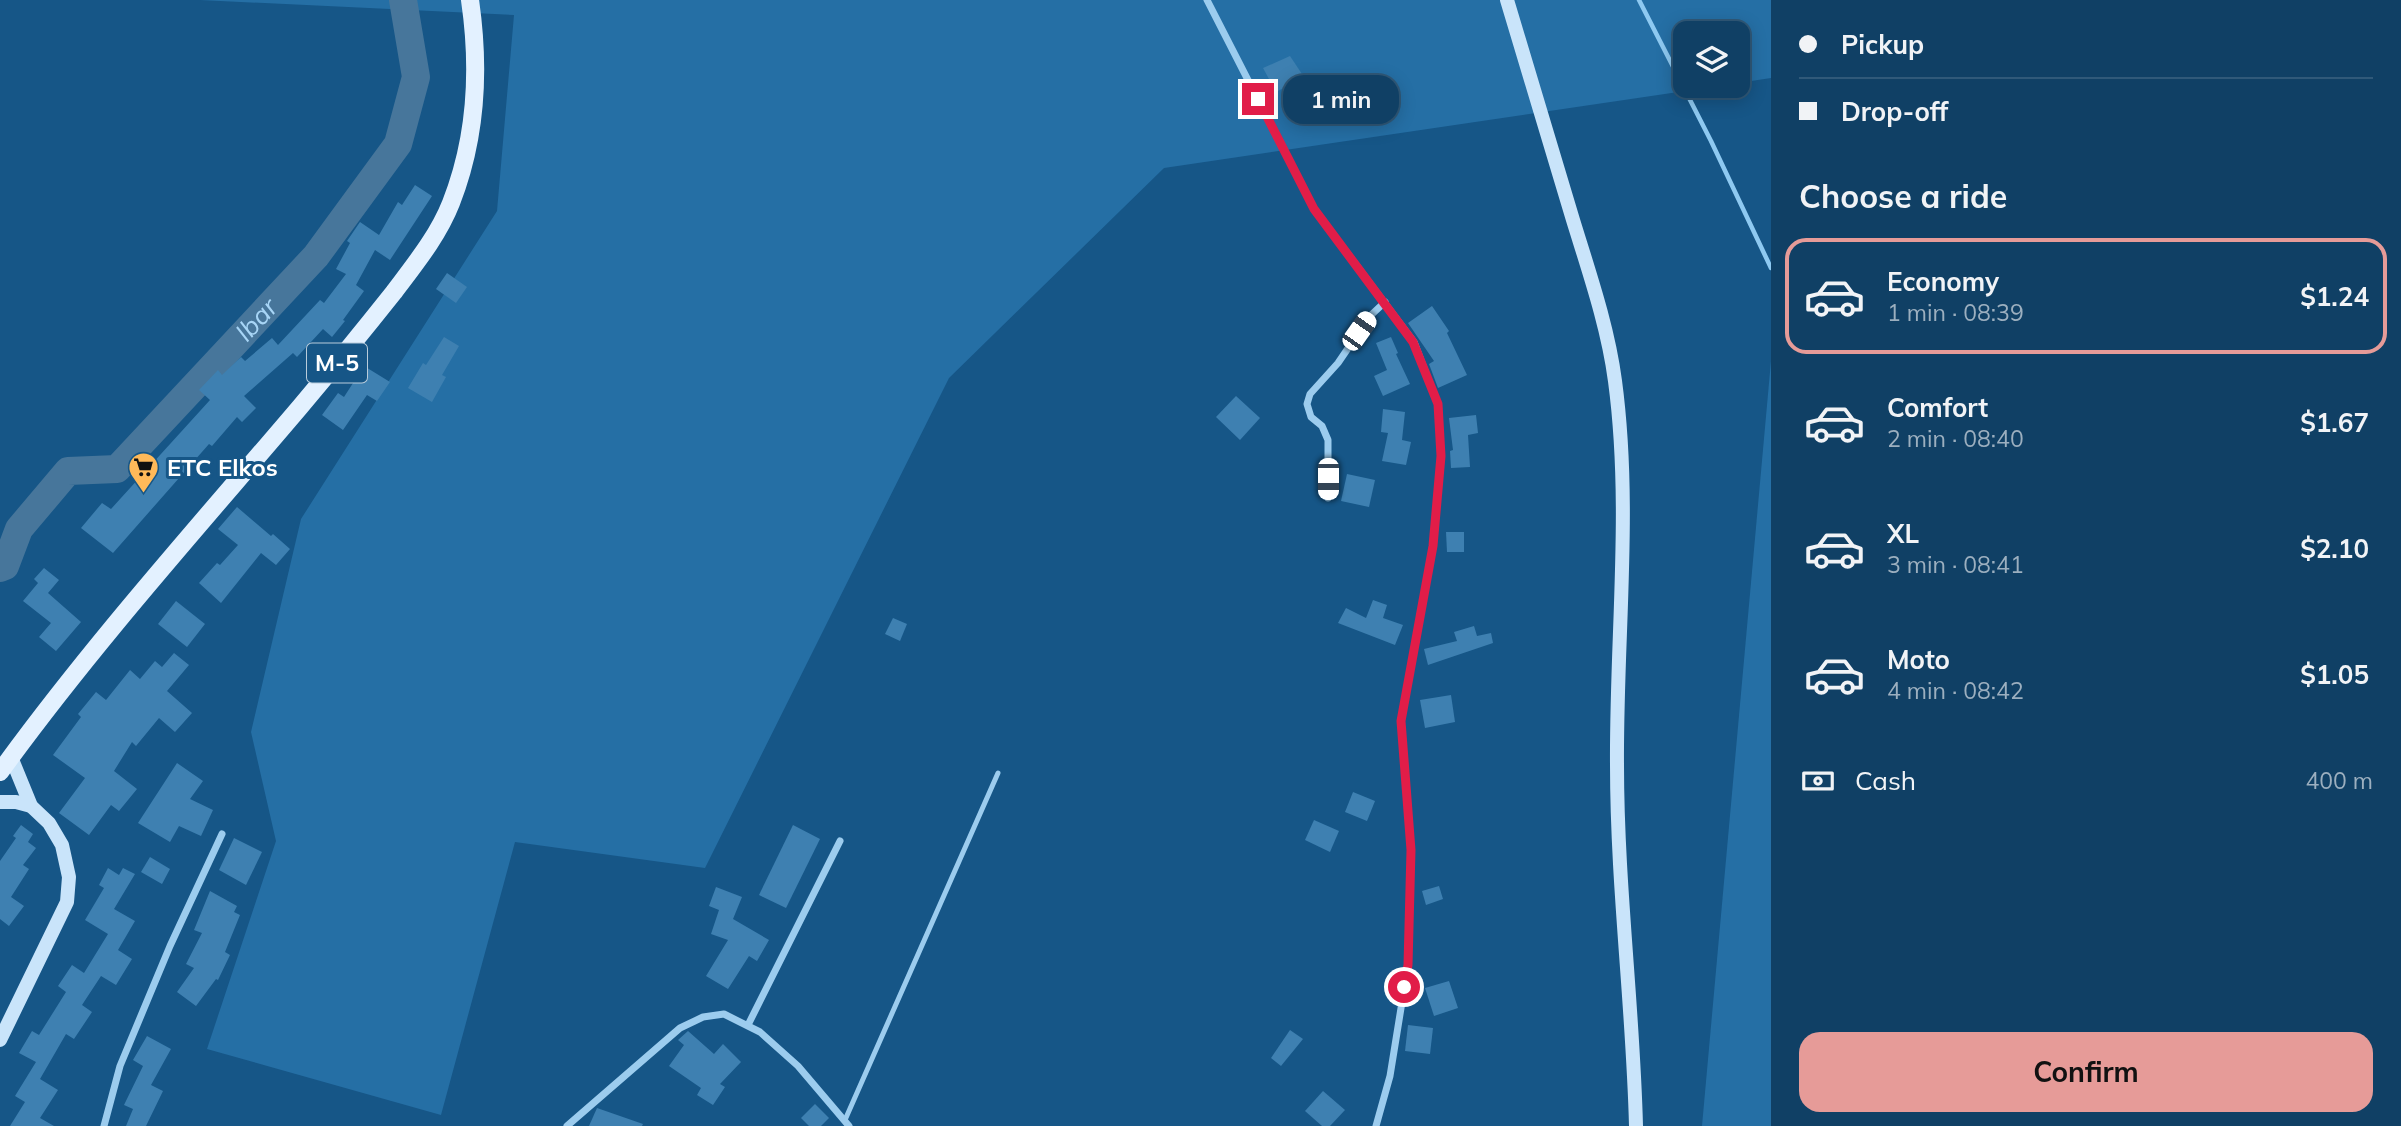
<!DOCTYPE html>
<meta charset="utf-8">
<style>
:root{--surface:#104065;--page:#1e4b6e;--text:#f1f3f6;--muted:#9cafbf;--line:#305979;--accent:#e69b98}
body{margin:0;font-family:Mulish,sans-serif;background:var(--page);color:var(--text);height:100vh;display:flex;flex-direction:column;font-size:26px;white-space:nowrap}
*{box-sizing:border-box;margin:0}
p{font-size:23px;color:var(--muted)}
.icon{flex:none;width:38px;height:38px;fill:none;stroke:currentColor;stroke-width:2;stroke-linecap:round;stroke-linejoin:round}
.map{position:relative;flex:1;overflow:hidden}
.side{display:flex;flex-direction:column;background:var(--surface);width:630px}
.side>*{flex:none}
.hud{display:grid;align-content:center;height:154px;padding:0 28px;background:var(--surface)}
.controls{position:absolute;left:1673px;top:21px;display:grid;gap:14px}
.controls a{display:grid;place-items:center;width:77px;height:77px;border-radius:14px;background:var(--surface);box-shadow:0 4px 18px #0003,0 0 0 2px var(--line);font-size:35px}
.end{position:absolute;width:32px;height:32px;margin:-16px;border:9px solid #e11d48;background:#fff;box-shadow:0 0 0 4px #fff}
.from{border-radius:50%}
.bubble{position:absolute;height:49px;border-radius:21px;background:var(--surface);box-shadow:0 4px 18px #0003,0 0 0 2px var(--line);font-size:23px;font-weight:700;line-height:49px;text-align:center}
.car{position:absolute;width:21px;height:42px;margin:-21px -10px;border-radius:9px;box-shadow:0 0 5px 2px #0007;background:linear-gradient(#fff 24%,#345 0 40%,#fff 0 76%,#345 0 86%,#fff 0)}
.hud b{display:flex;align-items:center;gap:24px;height:66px;font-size:26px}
.hud b+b{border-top:2px solid var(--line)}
.hud i{width:18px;height:18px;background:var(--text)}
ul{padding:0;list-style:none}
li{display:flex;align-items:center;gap:21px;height:116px;margin:0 14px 10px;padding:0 14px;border:4px solid transparent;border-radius:21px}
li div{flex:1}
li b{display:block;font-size:26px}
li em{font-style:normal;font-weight:700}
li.on{border-color:var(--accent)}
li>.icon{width:63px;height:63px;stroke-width:1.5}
h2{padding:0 28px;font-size:32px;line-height:84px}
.pay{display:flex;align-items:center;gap:18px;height:77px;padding:0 28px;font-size:26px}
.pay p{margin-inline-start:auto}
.cta{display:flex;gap:14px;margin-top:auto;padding:14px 28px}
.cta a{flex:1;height:80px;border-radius:21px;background:var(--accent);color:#111;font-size:28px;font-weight:700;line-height:80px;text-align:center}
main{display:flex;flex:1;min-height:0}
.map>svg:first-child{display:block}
.green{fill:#256fa5}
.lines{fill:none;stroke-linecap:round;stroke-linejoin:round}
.stream{stroke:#8ec9f1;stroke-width:4.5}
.river{stroke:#47769b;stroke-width:28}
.building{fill:#3e80b1}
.lane{stroke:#9cccee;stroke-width:5}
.street{stroke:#9cccee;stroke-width:7}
.secondary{stroke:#c9e4fa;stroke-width:14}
.primary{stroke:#e3f1ff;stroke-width:18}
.route{stroke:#e11d48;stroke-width:9}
.labels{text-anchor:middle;stroke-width:6;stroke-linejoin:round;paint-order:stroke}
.shield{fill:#165687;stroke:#b9ccdb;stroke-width:2}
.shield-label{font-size:23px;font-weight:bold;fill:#fff}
.poi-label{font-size:24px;font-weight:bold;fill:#fff;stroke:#165687;text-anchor:start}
.water-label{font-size:26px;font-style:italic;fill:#a7d5f6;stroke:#165687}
</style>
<main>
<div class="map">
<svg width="1771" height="1126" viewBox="0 0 1771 1126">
<rect width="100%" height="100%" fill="#165687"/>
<!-- green -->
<g class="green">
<polygon points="200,0 1771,0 1771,78 1738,83 1738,33 1685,33 1685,86 1719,86 1164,168 949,378 705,868 515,842 441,1115 207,1049 276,841 251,732 301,519 497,211 514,15"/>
<polygon points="1771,361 1771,1126 1702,1126"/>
</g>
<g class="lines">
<!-- stream -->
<polyline class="stream" points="1639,0 1711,141 1771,268"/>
<!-- river -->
<path class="river" id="s1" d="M0,568l5,-2 14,-37 49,-58 49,-2 199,-213 82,-112 18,-67 -13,-77"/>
</g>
<!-- building -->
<g class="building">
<polygon points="1290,56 1304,77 1276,92 1263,68"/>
<polygon points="415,185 432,196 390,260 375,250 356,285 364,291 343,320 345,321 332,337 323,329 297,357 293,353 244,396 256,408 242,422 237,417 212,446 209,444 113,553 81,528 102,503 111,509 210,400 199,390 218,370 222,375 241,357 245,361 272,338 278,345 320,300 324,303 346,274 336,269 350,243 347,241 360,222 379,235 398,202 402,205"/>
<polygon points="447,273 467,287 456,303 436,289"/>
<polygon points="1432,306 1449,331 1447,333 1467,375 1438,388 1429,364 1434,361 1408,323"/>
<polygon points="444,337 459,346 442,375 446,377 432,402 408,388 423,363 426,365"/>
<polygon points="1391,337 1398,353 1396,354 1410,384 1383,396 1374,376 1387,370 1376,343"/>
<polygon points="364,366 390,382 377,401 367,395 343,430 322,415 338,393 344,397"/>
<polygon points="1236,396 1260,418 1240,440 1216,417"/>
<polygon points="1383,409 1405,412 1402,440 1411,442 1406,465 1382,461 1388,433 1381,432"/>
<polygon points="1476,415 1478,433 1468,435 1470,467 1451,468 1450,451 1453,450 1449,418"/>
<polygon points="1347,474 1375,480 1369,507 1341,501"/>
<polygon points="237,507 271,536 273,534 290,549 276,565 261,553 221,603 199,583 217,563 220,565 238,545 218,529"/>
<polygon points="1446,532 1464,532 1464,552 1447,552"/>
<polygon points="44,568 59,580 48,593 81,622 56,651 39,637 51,623 23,601 38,583 34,579"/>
<polygon points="1373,600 1387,605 1383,618 1403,625 1395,645 1338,623 1346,608 1366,618"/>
<polygon points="176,601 205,624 187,647 158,624"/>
<polygon points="893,618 907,624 900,641 885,634"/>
<polygon points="1474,626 1477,636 1491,633 1493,643 1428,665 1424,649 1457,641 1454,632"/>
<polygon points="174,653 189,665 167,691 192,713 175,732 159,718 136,746 132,742 114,771 137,789 119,811 111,805 89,835 59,813 85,778 53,755 81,717 78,714 96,692 106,700 130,670 140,679 155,661 162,667"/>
<polygon points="1451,695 1455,722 1425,728 1420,700"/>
<polygon points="177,763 203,781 190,799 213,810 201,836 179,826 170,842 138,823"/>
<polygon points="1353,792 1375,801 1367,821 1345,812"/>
<polygon points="1314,820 1339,831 1330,852 1305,840"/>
<polygon points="21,825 33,834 28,842 36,848 23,865 29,869 11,897 24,906 9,926 0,919 0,861 16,838 13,836"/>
<polygon points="793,825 820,839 786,908 759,895"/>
<polygon points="234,838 262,852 246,885 219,870"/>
<polygon points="150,857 170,869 162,884 141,872"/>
<polygon points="108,868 119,875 123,868 135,874 114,909 135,921 118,950 132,959 116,985 101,976 82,1005 92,1012 74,1039 66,1034 40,1079 58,1090 40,1118 54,1126 10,1126 25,1102 15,1096 36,1062 19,1053 32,1031 39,1035 66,992 58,986 72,965 84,973 108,934 85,920 104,888 99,885"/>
<polygon points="1439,886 1443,899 1426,905 1422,891"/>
<polygon points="716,887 742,897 733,919 769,940 757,961 749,956 728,989 706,976 728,940 711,934 719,910 709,906"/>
<polygon points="210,891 237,906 234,912 240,915 225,952 230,955 218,980 216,979 196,1006 177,992 194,968 186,964 202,933 194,930"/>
<polygon points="1449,981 1458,1008 1434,1016 1425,988"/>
<polygon points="1408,1025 1433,1028 1430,1054 1405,1051"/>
<polygon points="1290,1030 1303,1039 1281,1066 1271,1058"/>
<polygon points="688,1031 714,1054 723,1044 741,1062 720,1084 725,1087 713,1105 697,1095 701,1088 669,1066 684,1045 678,1040"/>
<polygon points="147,1036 171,1049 151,1085 163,1091 146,1126 126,1126 133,1109 124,1105 143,1066 133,1060"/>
<polygon points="1323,1091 1345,1110 1330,1126 1322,1126 1305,1111"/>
<polygon points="815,1104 829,1118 821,1126 809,1126 801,1118"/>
<polygon points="597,1108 643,1124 642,1126 589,1126"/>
</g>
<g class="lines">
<!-- lane -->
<polyline class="lane" points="845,1120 998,773"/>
<!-- street -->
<g class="street">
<polyline points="1207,0 1314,209 1414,342 1438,405 1441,456 1433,546 1401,721 1411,850 1408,965 1390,1076 1376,1126"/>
<polyline points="1328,498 1328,440 1322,426 1311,417 1307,404 1310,394 1338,363 1370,316 1385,302"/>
<polyline points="748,1025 840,841"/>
<polyline points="104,1126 120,1066 170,946 222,834"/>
<polyline points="567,1126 680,1028 703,1017 724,1014 760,1032 798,1066 849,1126"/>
</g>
<!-- secondary -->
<g class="secondary">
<path d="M1507,0c22,73 44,147 66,220 16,52 35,107 42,161 17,127 1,256 2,384 0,121 16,240 19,361"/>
<polyline points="0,802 16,802 31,806"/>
<polyline points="0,1040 67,902 69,877 62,845 49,823 31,806 11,757"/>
</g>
<!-- primary -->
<path class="primary" d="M0,772c92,-127 198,-245 300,-365 32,-38 63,-76 94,-115 21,-28 44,-56 57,-89 26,-66 29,-134 19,-203"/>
</g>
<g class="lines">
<!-- route -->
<polyline class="route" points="1258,99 1314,209 1413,342 1438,404 1441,456 1433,546 1401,721 1411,850 1408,965 1404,987"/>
</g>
<!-- icons -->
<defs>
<symbol id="supermarket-pin" viewBox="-11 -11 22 30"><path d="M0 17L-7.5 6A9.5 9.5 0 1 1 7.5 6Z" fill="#ffb959" stroke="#165687"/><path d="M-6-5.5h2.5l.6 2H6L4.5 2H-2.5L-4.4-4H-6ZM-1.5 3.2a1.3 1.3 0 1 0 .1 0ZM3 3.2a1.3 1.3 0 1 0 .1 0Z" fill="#111"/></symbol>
</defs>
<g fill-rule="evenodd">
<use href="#supermarket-pin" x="126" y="450" width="35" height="47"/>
</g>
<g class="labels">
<!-- shield labels -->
<rect class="shield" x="307" y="343.5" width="60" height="39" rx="5"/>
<g class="shield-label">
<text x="337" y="371">M-5</text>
</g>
<!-- poi labels -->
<g class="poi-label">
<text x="167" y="476">ETC Elkos</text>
</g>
<!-- water labels -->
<g class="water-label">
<text dy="9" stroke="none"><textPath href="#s1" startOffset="374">Ibar</textPath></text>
</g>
</g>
</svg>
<div class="controls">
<a><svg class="icon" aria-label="layers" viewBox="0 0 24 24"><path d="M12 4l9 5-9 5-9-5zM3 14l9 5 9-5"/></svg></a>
</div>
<i class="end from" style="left:1404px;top:987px"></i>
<i class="end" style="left:1258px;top:99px"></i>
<div class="bubble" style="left:1283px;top:75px;width:116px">1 min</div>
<i class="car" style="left:1359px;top:331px;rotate:35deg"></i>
<i class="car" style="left:1328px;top:479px;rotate:180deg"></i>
</div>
<section class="side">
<div class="hud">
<b><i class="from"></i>Pickup</b>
<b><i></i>Drop-off</b>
</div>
<h2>Choose a ride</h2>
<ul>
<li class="on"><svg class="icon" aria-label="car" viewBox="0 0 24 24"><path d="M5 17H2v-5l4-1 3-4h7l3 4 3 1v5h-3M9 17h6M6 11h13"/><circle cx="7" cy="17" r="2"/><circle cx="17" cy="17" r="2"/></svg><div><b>Economy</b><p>1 min · 08:39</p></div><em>$1.24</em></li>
<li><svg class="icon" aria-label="car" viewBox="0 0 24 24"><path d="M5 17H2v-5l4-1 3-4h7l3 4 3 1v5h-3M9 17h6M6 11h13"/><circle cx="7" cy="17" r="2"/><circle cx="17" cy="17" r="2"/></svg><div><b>Comfort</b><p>2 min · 08:40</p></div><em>$1.67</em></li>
<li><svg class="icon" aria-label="car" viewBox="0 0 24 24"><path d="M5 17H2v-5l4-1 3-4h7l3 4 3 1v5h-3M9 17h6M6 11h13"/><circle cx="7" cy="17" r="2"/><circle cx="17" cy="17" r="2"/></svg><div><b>XL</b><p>3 min · 08:41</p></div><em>$2.10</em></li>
<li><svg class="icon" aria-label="car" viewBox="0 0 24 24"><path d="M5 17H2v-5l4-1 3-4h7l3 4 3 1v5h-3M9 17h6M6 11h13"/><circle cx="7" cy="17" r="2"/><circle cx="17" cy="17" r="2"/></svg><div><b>Moto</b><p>4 min · 08:42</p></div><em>$1.05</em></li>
</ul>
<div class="pay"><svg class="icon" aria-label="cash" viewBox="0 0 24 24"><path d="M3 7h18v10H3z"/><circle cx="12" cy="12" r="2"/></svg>Cash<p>400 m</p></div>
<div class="cta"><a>Confirm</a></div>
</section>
</main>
